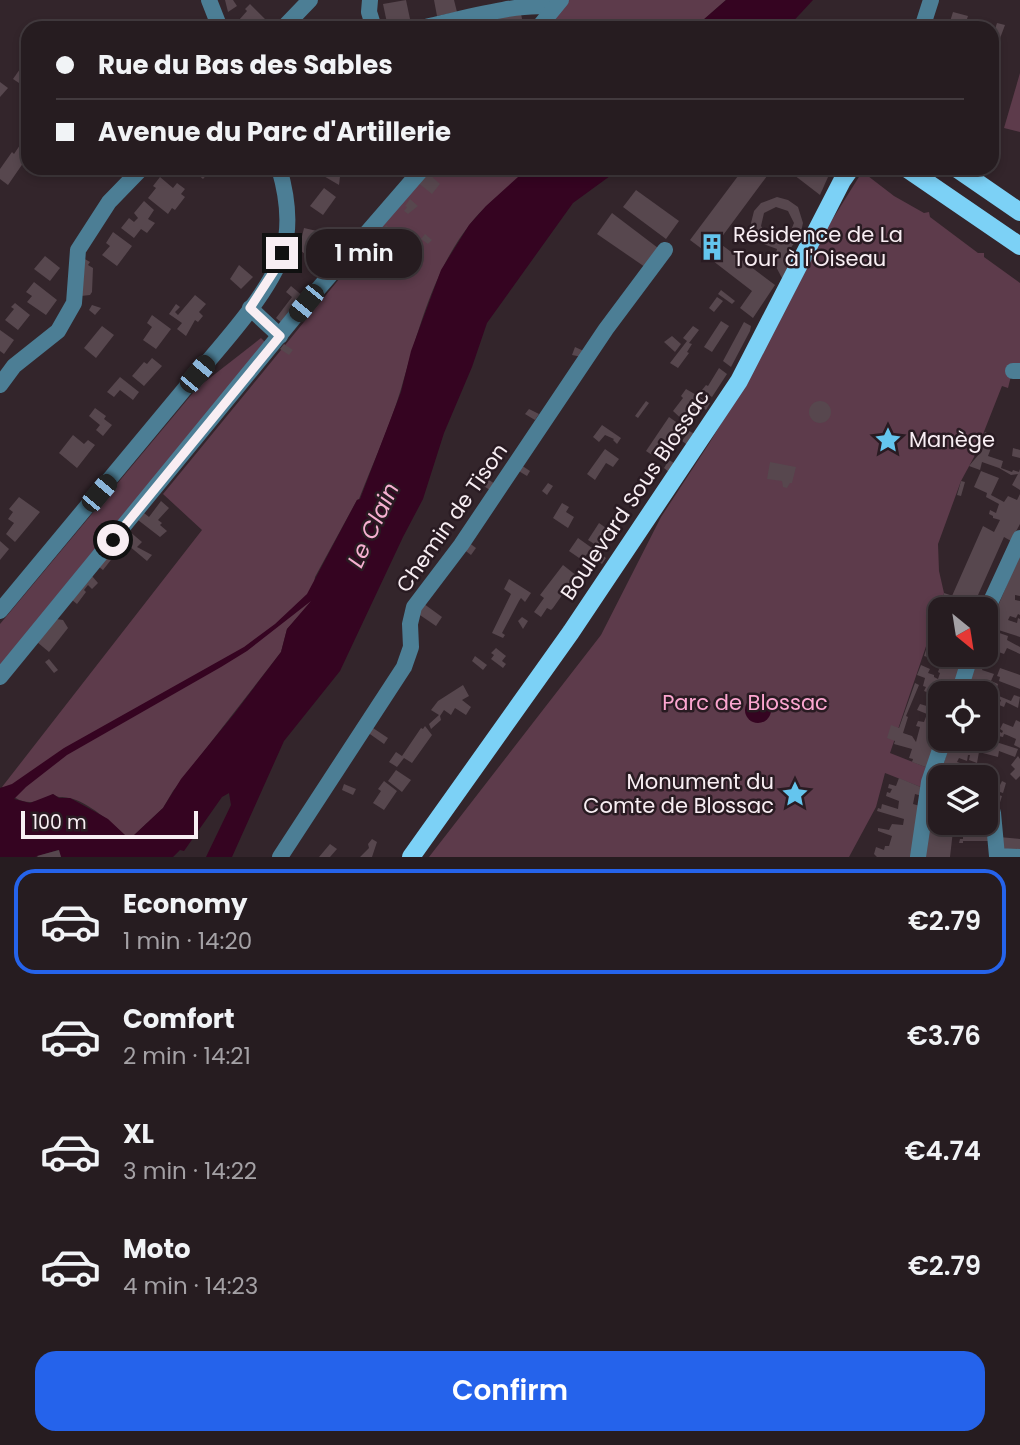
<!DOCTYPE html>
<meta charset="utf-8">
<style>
:root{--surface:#261c20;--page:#32292d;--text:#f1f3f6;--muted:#a4a1a5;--line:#423a3e;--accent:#2563eb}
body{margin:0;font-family:Poppins,sans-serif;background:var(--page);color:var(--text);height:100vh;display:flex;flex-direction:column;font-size:26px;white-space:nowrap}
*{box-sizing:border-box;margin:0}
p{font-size:23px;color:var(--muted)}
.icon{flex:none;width:38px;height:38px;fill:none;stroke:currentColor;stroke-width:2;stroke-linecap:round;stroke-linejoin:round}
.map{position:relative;height:857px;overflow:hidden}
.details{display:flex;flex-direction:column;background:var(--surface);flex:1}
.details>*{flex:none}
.top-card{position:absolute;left:21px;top:21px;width:978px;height:154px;border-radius:21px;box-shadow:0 4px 10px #0003,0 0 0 2px var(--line);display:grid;align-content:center;height:154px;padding:0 35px;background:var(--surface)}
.needle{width:46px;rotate:150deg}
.controls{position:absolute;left:928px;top:597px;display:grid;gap:14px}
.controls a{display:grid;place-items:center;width:70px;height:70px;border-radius:14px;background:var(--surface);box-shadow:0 4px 10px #0003,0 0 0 2px var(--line);font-size:35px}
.scale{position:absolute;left:21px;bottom:18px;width:177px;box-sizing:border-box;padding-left:7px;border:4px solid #f8eef3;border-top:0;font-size:19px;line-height:24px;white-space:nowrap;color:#f8eef3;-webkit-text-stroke:5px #291b22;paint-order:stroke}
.end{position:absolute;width:32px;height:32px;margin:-16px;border:9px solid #f8eef3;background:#111;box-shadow:0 0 0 4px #111}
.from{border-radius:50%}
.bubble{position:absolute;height:49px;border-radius:21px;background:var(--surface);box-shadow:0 4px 10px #0003,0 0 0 2px var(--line);font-size:23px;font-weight:600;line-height:49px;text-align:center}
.car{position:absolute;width:21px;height:42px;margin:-21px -10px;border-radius:9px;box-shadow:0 0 5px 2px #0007;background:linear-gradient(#222 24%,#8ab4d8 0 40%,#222 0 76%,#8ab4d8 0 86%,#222 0)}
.top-card b{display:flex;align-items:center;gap:24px;height:66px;font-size:26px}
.top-card b+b{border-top:2px solid var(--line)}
.top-card i{width:18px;height:18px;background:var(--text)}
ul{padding:12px 0 0;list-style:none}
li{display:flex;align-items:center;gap:21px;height:105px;margin:0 14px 10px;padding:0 21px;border:4px solid transparent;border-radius:21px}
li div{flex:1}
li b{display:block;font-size:26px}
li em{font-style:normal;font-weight:600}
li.selected{border-color:var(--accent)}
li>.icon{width:63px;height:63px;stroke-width:1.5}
.cta{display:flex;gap:14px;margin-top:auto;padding:14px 35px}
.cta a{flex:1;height:80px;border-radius:21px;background:var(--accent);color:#fff;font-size:28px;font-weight:600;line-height:80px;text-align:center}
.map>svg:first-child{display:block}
.green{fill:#5d3b4b}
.water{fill:#350421;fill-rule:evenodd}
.building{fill:#57474e;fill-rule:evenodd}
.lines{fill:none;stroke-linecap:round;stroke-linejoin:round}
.minor{stroke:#4c7e95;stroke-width:16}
.major{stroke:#7cd1f6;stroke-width:18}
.route{stroke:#f8eef3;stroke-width:9}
.labels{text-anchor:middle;stroke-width:5;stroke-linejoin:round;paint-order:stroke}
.poi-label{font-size:21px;fill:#f8eef3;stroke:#291b22;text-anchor:start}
.street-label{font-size:21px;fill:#f8eef3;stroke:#291b22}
.park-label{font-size:21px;fill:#fca6d0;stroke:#291b22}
.water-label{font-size:23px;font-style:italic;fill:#f6b0d1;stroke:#291b22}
</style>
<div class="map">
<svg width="1020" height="857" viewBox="0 0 1020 857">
<rect width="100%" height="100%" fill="#33252b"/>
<!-- green -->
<g class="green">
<polygon points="568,0 726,0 694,28 545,28"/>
<polygon points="1020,73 1020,132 1004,128"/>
<path d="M430,168h98c-18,20 -41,34 -57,55 -38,47 -53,109 -70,166 -11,37 -28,74 -42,110l-2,1 -42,77 -4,26 -24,26 -6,23 -108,139 -10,17 -31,29 -6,-1c-13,-12 -39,-35 -57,-38 -8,-2 -9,1 -16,-4 -23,13 -33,10 -51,-7l200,-257 -39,-36z"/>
<polygon points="862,172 866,172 868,176 894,196 924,213 929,212 930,217 978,253 984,253 984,257 1020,283 1020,365 1011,376 1008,388 1002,386 974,457 961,481 938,544 939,571 944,593 890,753 928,768 923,788 885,773 876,807 849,857 429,857 601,635 661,517 710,442 746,382 817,244"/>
<polygon points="261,338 266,343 0,669 0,624 197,388"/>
</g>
<!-- water -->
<g class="water">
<polygon points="726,0 813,0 787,28 694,28"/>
<path d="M528,168h93l-48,35 -86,120 -15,44 -28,66 -21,66 -20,38 -63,134 -56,70 -52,116h-26l25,-52 -2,-12 -7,4 -38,54 -4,-1 -7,7h-112l-3,-7 -23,7h-35v-69l12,-4 52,-36 180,-101 31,-23 32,-30 50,-94 3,-1 41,-107 10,-41 30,-81 28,-45 17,-19zM311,601l-24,28 -6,23 -47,62 -53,65 -18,29 -31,29 -6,-1 -18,-17 -16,-9 -22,-12h-11l-6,-4 -23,9 -16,-4 12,-12 41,-32 154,-88 26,-16z"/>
<circle cx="758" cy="710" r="13"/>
</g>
<!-- building -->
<g class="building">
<polygon points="225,0 233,0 237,6 228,12"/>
<polygon points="406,0 410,19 387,23 383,4"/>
<polygon points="434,0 454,0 457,12 437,16"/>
<polygon points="250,4 268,22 262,28 247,28 239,20 247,11 245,9"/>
<polygon points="953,12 968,16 966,22 969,23 969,28 948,28"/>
<polygon points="521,14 524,28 500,28 498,18"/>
<polygon points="360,23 361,28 342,28 342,26"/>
<polygon points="997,23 1005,25 999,41 992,39"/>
<polygon points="20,69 28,75 22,85 13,79"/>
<polygon points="0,82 8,88 0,97"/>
<polygon points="20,145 28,151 28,156 8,185 0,179 0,169 12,152 14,154"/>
<polygon points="190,168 206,168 210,171 203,179"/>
<polygon points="326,168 341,168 339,185 322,175"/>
<polygon points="744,168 773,168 718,242 775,285 753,318 740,308 752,291 704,254 706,252 690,240"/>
<polygon points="785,168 817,168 828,177 820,195"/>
<polygon points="427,172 440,184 432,194 417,182"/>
<polygon points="160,177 173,188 177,183 185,189 181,194 185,197 175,210 172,208 168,214 148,198 156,188 153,186"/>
<polygon points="324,188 336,197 323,215 310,206"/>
<polygon points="636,190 679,221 666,239 623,207"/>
<path d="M777,197l11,3 10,7 5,16 -3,13 -15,19v8l5,3 -7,14 -9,-17 3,-14 -16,-6 -7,-9 -3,-11 3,-12 7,-8zM776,207l12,4 6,12 -5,12 -12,4 -9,-2 -7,-11 3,-13z"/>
<polygon points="410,199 418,206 408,214 404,211 407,207 405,206"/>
<polygon points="144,201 154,210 148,219 155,223 147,233 141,229 134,238 121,228 129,218 134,222 138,218 134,213"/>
<polygon points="612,213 658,248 645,267 597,234"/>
<polygon points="386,225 395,232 382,249 373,242"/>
<polygon points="304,228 317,231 313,247 317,248 314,262 299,249"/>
<polygon points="113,232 132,246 117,266 102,255 110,246 106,243"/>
<polygon points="425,234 432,240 428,244 421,239"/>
<polygon points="45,256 60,268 50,281 34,269"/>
<polygon points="83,258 90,262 88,265 93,268 92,292 90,295 81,296"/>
<polygon points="316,264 325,271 320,277 311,270"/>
<polygon points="239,265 253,277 241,289 230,279"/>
<polygon points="34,282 57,300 46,315 27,302 32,296 26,292"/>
<polygon points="291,286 304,297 282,323 276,318 292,297 286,292"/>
<polygon points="721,290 735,301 732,304 718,294"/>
<polygon points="195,295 206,304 199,312 203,316 198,322 195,320 186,336 177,329 182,323 169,314 176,304 180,307 175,312 178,315"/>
<polygon points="717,297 723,301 714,312 709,308"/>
<polygon points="15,303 30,315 18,330 5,320 14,309 11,307"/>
<polygon points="92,305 101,308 95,315 89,310"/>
<polygon points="152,315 171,329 156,349 143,340 152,327 147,323"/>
<polygon points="721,321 729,326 712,352 704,347"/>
<polygon points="744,322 751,326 750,331 731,367 723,361"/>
<polygon points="102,326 114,335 96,358 84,348"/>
<polygon points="693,326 699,330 689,343 692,344 687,352 689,353 678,368 670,363 687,341 683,338"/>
<polygon points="0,330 14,340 4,354 0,351"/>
<polygon points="672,336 681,344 675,352 664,342"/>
<polygon points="284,344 293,350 289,355 280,349"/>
<polygon points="575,347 586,352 582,357 572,355"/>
<polygon points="152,358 162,366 144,386 132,376 144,362 147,364"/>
<polygon points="719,368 727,374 712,397 702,390 706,385 708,386"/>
<polygon points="120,377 139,392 133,400 120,390 114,397 107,392"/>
<polygon points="686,389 710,403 706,410 699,405 686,423 673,411 683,398 681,396"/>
<polygon points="646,401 649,403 638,418 635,416"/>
<circle cx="820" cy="412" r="11"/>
<polygon points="95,408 106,416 104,419 112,425 103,436 96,430 100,425 89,416"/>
<polygon points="529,409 539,414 535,420 525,414"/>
<polygon points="669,417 686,429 658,459 646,451"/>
<polygon points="602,425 621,438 617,444 613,440 614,439 605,435 599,442 593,437"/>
<polygon points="689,431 697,435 689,446 682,441"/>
<polygon points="985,432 989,434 987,442 993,443 988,456 1003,461 1001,468 1012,472 1013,470 1019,472 1020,469 1020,490 1012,485 1018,474 1011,475 999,468 982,462 980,470 969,466 980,453 976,452"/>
<polygon points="73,435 84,444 88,440 95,445 77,468 59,453"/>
<polygon points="1013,448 1020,450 1020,458 1012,456"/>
<polygon points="605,449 619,459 613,467 606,463 595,480 587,474"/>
<polygon points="669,460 677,465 671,474 664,468"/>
<polygon points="770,462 796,467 792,483 790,483 787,488 783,487 782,481 767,479"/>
<polygon points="521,465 530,471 527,476 517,470"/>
<polygon points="981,471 999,478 991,495 1004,502 1008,496 1017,500 1020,494 1020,524 1011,541 1004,537 974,604 982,607 981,609 939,609 944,593 950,595 947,605 956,607 956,603 962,605 964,600 952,596 983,526 994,532 1000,520 993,518 993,516 989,514 990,510 996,513 999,504 986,497 987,493 974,487"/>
<polygon points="486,478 498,486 493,492 482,485"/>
<polygon points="961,481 965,482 961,496 957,495"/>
<polygon points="548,483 553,486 547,495 542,491"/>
<polygon points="19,497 40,512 15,542 6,534 14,523 8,519 13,512 9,509"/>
<polygon points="161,501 169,508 158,520 162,523 160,525 167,531 160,537 138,520 144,513 149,517"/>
<polygon points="562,503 569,507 566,512 574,517 568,528 553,518"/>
<polygon points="449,523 453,526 448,534 443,531"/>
<polygon points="599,523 613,533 602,549 588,540"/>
<polygon points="129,531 142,542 137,547 152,555 147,561 122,540"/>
<polygon points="578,538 606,558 602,564 587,554 582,560 569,551"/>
<polygon points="0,541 9,549 0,560"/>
<polygon points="468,542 476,548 471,555 463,549"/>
<polygon points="115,548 118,551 103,570 99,567"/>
<polygon points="1020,554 1020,596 1015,595 1015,600 1020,601 1020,615 1018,614 1016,618 1010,616 1008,620 1017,623 1018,618 1020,619 1020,637 989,627"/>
<polygon points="563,565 577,576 568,589 563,585 561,589 565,591 553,608 551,610 547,608 541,617 534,612 544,598 540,595"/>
<polygon points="92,576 98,583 92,589 88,585 84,590 86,592 77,604 72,600"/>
<polygon points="509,579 531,593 525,602 521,598 519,601 502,633 505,635 503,638 492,633 511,594 504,589"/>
<polygon points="420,601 442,617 436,626 414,611"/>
<polygon points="939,609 940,647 935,655 943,658 944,654 965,654 952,693 940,693 940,727 928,768 912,762 913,759 909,758 912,749 894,744 895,741 887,738 891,725 899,728 915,683 919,685 906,716 908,717 903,733 912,736 916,742 920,727 916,726 918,721 924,722 927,714 917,710 920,704 930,707 934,695 924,691 926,687 923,686 925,678 917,675 921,665 930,669 928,673 934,675 934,677 938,679 940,673 938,672 942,661 924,656"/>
<polygon points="522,617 528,621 523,629 518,621"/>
<polygon points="56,619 63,620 68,628 49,652 37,642"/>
<polygon points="988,629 1008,636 1007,640 1020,647 1020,654 1007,648 1004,654 985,647"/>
<polygon points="496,648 506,656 502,661 506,664 503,668 491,659 494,655 491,653"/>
<polygon points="475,656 487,665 483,670 472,661"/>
<polygon points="978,658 986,661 982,670 994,674 991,681 998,684 997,688 993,686 992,689 996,691 994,694 1011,701 1014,695 1020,697 1018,708 1006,702 1004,707 999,705 1001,700 996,698 995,702 988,699 985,705 985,693 966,693"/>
<polygon points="49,659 58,670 54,673 45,662"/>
<polygon points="1000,668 1020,675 1020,689 999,681 1000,677 997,676"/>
<polygon points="463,685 469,696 462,700 471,707 466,715 455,708 451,715 444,710 440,716 441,720 431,729 429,724 439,715 431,710 438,701"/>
<polygon points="1016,720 1020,722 1020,748 1014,745 1016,739 1007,735 1004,734 1003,737 985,733 985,725 1002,733 1003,731 1000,729 1003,723 1013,727"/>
<polygon points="370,726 388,738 384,744 367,732"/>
<polygon points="425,726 432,735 412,763 404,758 397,767 389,762 396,752 402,756 421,728 423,729"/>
<polygon points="951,738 977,738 983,740 981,745 987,747 989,742 992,744 993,741 1018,749 1015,757 999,751 998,757 979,752 977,763 969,760 970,755 968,755 967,761 959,758 957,762 963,764 962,777 940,777"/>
<polygon points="1018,756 1020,759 1020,776 1016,780 1010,774 1015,769 1011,765"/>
<polygon points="396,770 411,780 402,792 388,781"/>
<polygon points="899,778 923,788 922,796 915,794 913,804 920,806 912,857 877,857 874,854 876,847 884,850 885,846 889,846 892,836 878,831 878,828 889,830 892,824 903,825 904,819 877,811 878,808 881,809 882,804 898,809 899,801 886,796 887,792 890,793 892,789 888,788 889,784 896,786"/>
<polygon points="384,781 397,791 384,810 373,803 381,791 378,789"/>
<polygon points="1002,781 1006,783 1003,793 997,791"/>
<polygon points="344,784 356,789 353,795 342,790"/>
<polygon points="985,791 1002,796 998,809 985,807"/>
<polygon points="933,806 940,808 940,822 954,822 950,857 924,857"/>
<polygon points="985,817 991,841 963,841 963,843 959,843 960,839 963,839 963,835 981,836 981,822 985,822"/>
<polygon points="999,837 1020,839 1020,852 1004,852"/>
<polygon points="372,839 377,842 372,857 360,857 369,848 368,844"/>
<polygon points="330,844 337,849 330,857 319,857"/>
<polygon points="59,850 61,857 38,857 37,856"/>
</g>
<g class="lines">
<!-- minor -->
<g class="minor">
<polyline points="209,0 220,28"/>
<polyline points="370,0 369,12 374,28"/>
<polyline points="283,28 310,0"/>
<path d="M421,28c32,-7 105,-28 133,-20"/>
<polyline points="538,28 561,0"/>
<polyline points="922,28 931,0"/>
<polyline points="250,308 280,336"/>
<polyline points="1013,371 1020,371"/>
<polyline points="0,385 14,366 58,331 74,303 78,250 109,202 142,168"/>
<path d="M0,611c62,-75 125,-150 187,-225 29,-35 83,-92 96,-134 8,-27 4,-57 -4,-84"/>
<polyline points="985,614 1020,538"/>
<polyline points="0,677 306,303 423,168"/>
<polyline points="959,693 971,654"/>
<polyline points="985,812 993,813 997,856 1020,857"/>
<polyline points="280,857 404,667 411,647 410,624 414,607 461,545 606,329 665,250"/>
<polyline points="918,857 929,782 944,738"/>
</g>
<!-- major -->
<g class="major">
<polyline points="906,168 1020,246"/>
<polyline points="956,168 1020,212"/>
<polyline points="411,857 571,632 739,381 842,181 851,168"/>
</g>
</g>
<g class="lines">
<!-- route -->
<polyline class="route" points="113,540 280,336 250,308 276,268 282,253"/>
</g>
<!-- icons -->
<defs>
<symbol id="building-bare" viewBox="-9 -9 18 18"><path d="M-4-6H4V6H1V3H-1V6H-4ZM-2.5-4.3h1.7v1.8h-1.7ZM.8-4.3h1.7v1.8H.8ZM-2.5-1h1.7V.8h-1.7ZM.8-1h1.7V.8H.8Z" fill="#64c5ee" stroke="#291b22" stroke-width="2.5" paint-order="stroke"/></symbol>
<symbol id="sight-bare" viewBox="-9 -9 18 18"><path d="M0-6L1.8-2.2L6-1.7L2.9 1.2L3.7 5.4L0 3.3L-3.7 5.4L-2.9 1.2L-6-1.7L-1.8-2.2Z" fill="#64c5ee" stroke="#291b22" stroke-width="2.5" paint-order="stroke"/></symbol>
</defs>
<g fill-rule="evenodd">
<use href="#building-bare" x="693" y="228" width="38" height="38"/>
<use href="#sight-bare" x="869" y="421" width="38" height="38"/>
<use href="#sight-bare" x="776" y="775" width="38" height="38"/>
</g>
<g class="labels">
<!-- poi labels -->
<g class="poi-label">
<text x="733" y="242">Résidence de La<tspan x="733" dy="24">Tour à l'Oiseau</tspan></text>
<text x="909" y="447">Manège</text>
<text x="774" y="789" text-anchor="end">Monument du<tspan x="774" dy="24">Comte de Blossac</tspan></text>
</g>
<!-- street labels -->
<g class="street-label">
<text transform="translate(635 495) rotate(-56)" y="7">Boulevard Sous Blossac</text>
<text transform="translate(452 518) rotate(-55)" y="7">Chemin de Tison</text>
</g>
<!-- park labels -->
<g class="park-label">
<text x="745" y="710">Parc de Blossac</text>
</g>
<!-- water labels -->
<g class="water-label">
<text transform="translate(373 525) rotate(-65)" y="8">Le Clain</text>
</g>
</g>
</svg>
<div class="controls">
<a><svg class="needle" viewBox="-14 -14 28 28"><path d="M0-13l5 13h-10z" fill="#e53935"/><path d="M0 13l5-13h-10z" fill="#a4a1a5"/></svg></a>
<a><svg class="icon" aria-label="locate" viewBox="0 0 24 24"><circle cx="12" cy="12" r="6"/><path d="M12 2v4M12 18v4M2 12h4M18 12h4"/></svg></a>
<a><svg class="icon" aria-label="layers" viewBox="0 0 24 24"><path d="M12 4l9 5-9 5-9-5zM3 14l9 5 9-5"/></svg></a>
</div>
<div class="scale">100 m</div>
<i class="end from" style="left:113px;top:540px"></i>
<i class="end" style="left:282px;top:253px"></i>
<div class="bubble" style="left:306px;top:229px;width:116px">1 min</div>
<i class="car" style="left:306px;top:303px;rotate:219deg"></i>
<i class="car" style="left:197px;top:374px;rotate:40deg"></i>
<i class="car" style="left:99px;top:493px;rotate:40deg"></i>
<div class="top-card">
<b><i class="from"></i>Rue du Bas des Sables</b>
<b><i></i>Avenue du Parc d'Artillerie</b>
</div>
</div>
<section class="details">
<ul>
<li class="selected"><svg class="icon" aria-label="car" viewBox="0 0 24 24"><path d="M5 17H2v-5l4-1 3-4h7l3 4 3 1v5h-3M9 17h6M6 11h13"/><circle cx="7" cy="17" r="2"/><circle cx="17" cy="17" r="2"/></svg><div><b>Economy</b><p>1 min · 14:20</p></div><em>€2.79</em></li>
<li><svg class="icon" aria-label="car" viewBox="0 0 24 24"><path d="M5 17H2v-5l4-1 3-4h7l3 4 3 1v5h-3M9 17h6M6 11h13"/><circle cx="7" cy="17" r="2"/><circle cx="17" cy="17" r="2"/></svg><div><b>Comfort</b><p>2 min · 14:21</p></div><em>€3.76</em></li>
<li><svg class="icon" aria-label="car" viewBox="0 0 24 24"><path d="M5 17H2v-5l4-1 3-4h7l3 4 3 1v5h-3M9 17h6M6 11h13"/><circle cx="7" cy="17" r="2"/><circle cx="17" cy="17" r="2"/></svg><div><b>XL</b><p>3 min · 14:22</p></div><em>€4.74</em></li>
<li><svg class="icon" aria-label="car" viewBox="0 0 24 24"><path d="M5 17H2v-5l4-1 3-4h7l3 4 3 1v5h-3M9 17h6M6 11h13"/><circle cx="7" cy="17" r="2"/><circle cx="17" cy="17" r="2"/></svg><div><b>Moto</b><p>4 min · 14:23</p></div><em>€2.79</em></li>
</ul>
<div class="cta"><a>Confirm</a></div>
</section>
